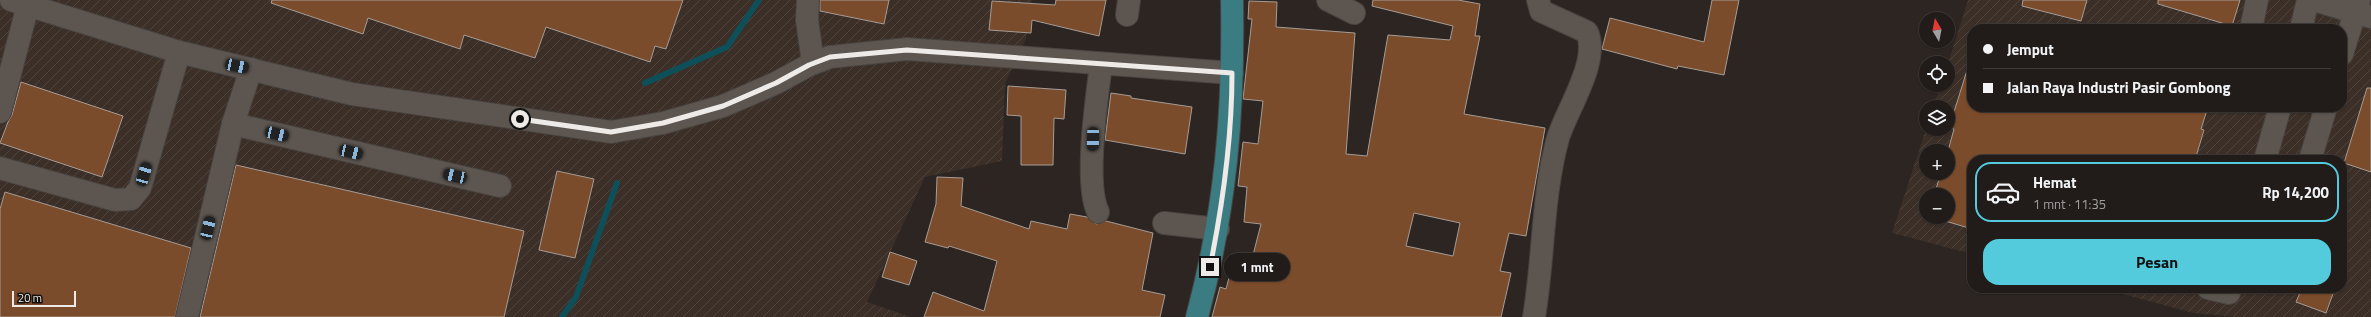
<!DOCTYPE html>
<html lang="id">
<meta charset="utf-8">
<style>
:root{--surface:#211c19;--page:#292522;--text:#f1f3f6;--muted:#a2a1a2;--line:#3e3a38;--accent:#53cbdc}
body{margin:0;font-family:"Titillium Web",sans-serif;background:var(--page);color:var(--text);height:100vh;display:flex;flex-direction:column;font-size:15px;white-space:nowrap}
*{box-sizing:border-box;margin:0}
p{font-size:13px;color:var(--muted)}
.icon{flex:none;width:22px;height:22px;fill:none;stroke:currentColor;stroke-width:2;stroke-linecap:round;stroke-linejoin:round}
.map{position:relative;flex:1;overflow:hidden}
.details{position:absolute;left:1967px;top:155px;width:380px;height:138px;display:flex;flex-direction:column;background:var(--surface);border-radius:16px;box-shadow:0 1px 3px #0004,0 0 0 1px var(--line)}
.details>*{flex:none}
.hud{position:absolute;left:1967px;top:24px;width:380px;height:88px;border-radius:16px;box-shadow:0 1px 3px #0004,0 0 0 1px var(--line);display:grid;align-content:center;height:88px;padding:0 16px;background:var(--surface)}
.needle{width:26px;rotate:350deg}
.fabs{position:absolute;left:1919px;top:12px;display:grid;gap:8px}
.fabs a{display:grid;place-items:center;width:36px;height:36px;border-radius:50%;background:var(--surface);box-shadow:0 1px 3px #0004,0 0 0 1px var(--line);font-size:20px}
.scale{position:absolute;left:12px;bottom:10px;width:64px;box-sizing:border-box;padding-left:4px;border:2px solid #eeeae7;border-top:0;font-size:11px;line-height:14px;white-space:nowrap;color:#eeeae7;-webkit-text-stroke:3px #120f0d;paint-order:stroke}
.end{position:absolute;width:18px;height:18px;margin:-9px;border:5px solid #eeeae7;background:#111;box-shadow:0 0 0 2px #111}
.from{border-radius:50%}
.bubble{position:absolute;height:28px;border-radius:14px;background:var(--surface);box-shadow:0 1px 3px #0004,0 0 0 1px var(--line);font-size:13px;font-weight:700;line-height:28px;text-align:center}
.car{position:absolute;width:12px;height:24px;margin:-12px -6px;border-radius:5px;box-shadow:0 0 3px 1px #0007;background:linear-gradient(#222 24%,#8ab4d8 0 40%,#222 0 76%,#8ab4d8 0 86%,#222 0)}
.hud b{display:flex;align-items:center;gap:14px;height:38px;font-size:15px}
.hud b+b{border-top:1px solid var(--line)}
.hud i{width:10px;height:10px;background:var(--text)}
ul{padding:7px 0 0;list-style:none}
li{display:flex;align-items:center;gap:12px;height:60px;margin:0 8px 6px;padding:0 8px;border:2px solid transparent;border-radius:16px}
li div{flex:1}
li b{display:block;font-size:15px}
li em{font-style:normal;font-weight:700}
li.active{border-color:var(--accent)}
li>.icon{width:36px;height:36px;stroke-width:1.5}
.action{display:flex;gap:8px;margin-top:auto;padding:8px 16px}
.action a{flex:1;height:46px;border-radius:16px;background:var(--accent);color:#111;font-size:16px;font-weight:700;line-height:46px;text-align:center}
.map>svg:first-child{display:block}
.industrial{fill:url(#industrial-furrows);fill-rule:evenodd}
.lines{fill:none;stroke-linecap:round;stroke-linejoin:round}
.stream{stroke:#0d5059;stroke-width:6}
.building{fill:#7b4c2b;stroke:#a59c97;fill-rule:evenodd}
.minor-casing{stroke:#484340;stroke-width:24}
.major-casing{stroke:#484340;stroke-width:24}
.minor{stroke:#5c5550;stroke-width:22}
.major{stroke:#3a7c82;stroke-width:22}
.route{stroke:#eeeae7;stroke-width:5}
</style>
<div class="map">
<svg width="2371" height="317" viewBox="0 0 2371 317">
<defs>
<pattern id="industrial-furrows" width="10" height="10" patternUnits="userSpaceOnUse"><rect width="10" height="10" fill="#3b2f28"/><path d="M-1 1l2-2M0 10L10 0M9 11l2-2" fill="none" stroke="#4e433d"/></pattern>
</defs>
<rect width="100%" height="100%" fill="#2c2521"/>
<!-- industrial -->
<g class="industrial">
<polygon points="0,0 1032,0 1026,39 1005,84 1002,161 925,177 867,302 911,317 0,317"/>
<path d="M1968,0h403v317h-136l-42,-4 -92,-25h241v-128h-370v94l-80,-21 34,-104h22v-22h-15l8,-22h7v-22zM1972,29h370v78h-370zM1926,151h22v22h-22zM1926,195h22v22h-22z"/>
</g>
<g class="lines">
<!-- stream -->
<g class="stream">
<polyline points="645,83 727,47 759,0"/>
<polyline points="562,317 576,297 617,183"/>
</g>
</g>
<!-- building -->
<g class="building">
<polygon points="272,0 683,0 666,49 655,46 650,62 546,27 535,58 464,35 460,49 368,18 363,34 271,3"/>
<polygon points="820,0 889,0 884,24 820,11"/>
<polygon points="1056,0 1106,0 1099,36 1032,20 1031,33 989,30 992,1 1055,5"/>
<path d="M1373,0h85l22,4 -5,32h5l-16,78 81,14 -19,108 -17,-3 -9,38 11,2 -10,44h-289l8,-30 6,2 9,-34 17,4 9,-35 -17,-2 3,-35 -9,-1 5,-44 15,2 5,-43 -20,-2 9,-80h-4l1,-18 28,1 -1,25 79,6 -9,121 21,2 21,-121 62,5 3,-14 -81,-20zM1414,213l46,10 -7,33 -47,-10z"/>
<polygon points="1712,0 1739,0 1724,75 1678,66 1677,69 1602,49 1610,18 1704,42"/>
<polygon points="2023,0 2087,0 2081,21 2022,6"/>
<polygon points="2158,0 2240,0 2232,26 2158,4"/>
<polygon points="1968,67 1972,68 1972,107 2208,107 2201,129 2204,130 2195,160 1972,160 1972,229 1932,217 1948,217 1948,195 1934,195 1941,173 1948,173 1948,151 1954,129 1949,128"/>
<polygon points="21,82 123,116 102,177 0,143 8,122 12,115"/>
<polygon points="1008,86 1066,90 1064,119 1054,118 1053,165 1021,165 1021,116 1007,115"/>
<polygon points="2367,88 2371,88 2371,172 2344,163"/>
<polygon points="1111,93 1131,96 1131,98 1192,107 1185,154 1105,140"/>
<polygon points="236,165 524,231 504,317 200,317"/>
<polygon points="557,171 594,179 575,258 539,250"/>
<polygon points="937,177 963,178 961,206 1029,229 1031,221 1067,229 1070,214 1087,217 1096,224 1106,221 1153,233 1142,290 1165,295 1160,317 924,317 933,292 984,311 997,261 949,246 948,248 925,242 936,204"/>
<polygon points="5,192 191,248 175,317 0,317 0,209"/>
<polygon points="890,252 917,261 909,285 882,277"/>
<polygon points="2302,288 2335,288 2326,313 2296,302"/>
</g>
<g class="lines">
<defs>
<g id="minor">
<polyline points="11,0 179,52 352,94 611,132 663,123 723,106 776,83 809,65 830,57 907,49 1232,73"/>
<polyline points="808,0 807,20 813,63"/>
<polyline points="1328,0 1354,13"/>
<polyline points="2314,0 2371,17"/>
<polyline points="1127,15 1129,0"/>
<polyline points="2251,29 2257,0"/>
<polyline points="2301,29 2308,0"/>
<polyline points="2342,54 2359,0"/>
<polyline points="0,112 28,5"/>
<polyline points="233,124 500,186"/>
<polyline points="2265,160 2280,107"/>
<polyline points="2310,160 2326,107"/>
<polyline points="0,168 115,200 131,199 140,188 179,52"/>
<path d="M1098,212c-14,-29 -1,-114 3,-148"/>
<polyline points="1164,223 1218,229"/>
<polyline points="2208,288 2229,293"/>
<polyline points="187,317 233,124 251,69"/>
<path d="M1534,317c10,-59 8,-121 24,-179 9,-29 42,-77 29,-106l-46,-21 -3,-11"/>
</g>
<path id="major" d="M1197,317c29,-108 37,-206 35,-317"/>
</defs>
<!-- minor casing -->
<use href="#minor" class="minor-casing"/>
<!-- major casing -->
<use href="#major" class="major-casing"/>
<!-- minor -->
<use href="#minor" class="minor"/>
<!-- major -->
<use href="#major" class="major"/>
</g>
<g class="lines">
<!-- route -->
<path class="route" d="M520,119l91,13 52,-9 60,-17 53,-23 33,-18 21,-8 77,-7 325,23c0,66 -9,130 -22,194"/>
</g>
</svg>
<div class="fabs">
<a><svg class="needle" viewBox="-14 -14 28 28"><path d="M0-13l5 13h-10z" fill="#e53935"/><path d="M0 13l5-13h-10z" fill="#a2a1a2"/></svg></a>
<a><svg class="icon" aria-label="locate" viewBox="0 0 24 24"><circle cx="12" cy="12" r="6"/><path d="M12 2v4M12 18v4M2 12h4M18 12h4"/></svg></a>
<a><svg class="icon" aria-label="layers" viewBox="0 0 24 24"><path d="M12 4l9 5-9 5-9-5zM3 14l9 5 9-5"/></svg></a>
<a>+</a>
<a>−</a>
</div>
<div class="scale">20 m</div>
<i class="end from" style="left:520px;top:119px"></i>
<i class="end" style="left:1210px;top:267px"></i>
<div class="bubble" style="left:1224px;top:253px;width:66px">1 mnt</div>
<i class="car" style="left:237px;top:66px;rotate:102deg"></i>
<i class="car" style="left:277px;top:134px;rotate:103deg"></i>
<i class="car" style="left:1093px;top:139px;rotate:181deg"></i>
<i class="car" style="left:351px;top:152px;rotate:103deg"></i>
<i class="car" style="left:144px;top:174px;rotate:16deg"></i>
<i class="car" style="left:455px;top:176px;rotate:283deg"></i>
<i class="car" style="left:208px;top:228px;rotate:13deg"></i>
<div class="hud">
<b><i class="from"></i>Jemput</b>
<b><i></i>Jalan Raya Industri Pasir Gombong</b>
</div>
<section class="details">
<ul>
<li class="active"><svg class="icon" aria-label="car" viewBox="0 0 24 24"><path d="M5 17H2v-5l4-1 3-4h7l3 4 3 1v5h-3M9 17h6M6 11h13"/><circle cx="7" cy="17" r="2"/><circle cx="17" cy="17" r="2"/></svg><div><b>Hemat</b><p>1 mnt · 11:35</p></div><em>Rp 14,200</em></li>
</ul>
<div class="action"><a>Pesan</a></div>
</section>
</div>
